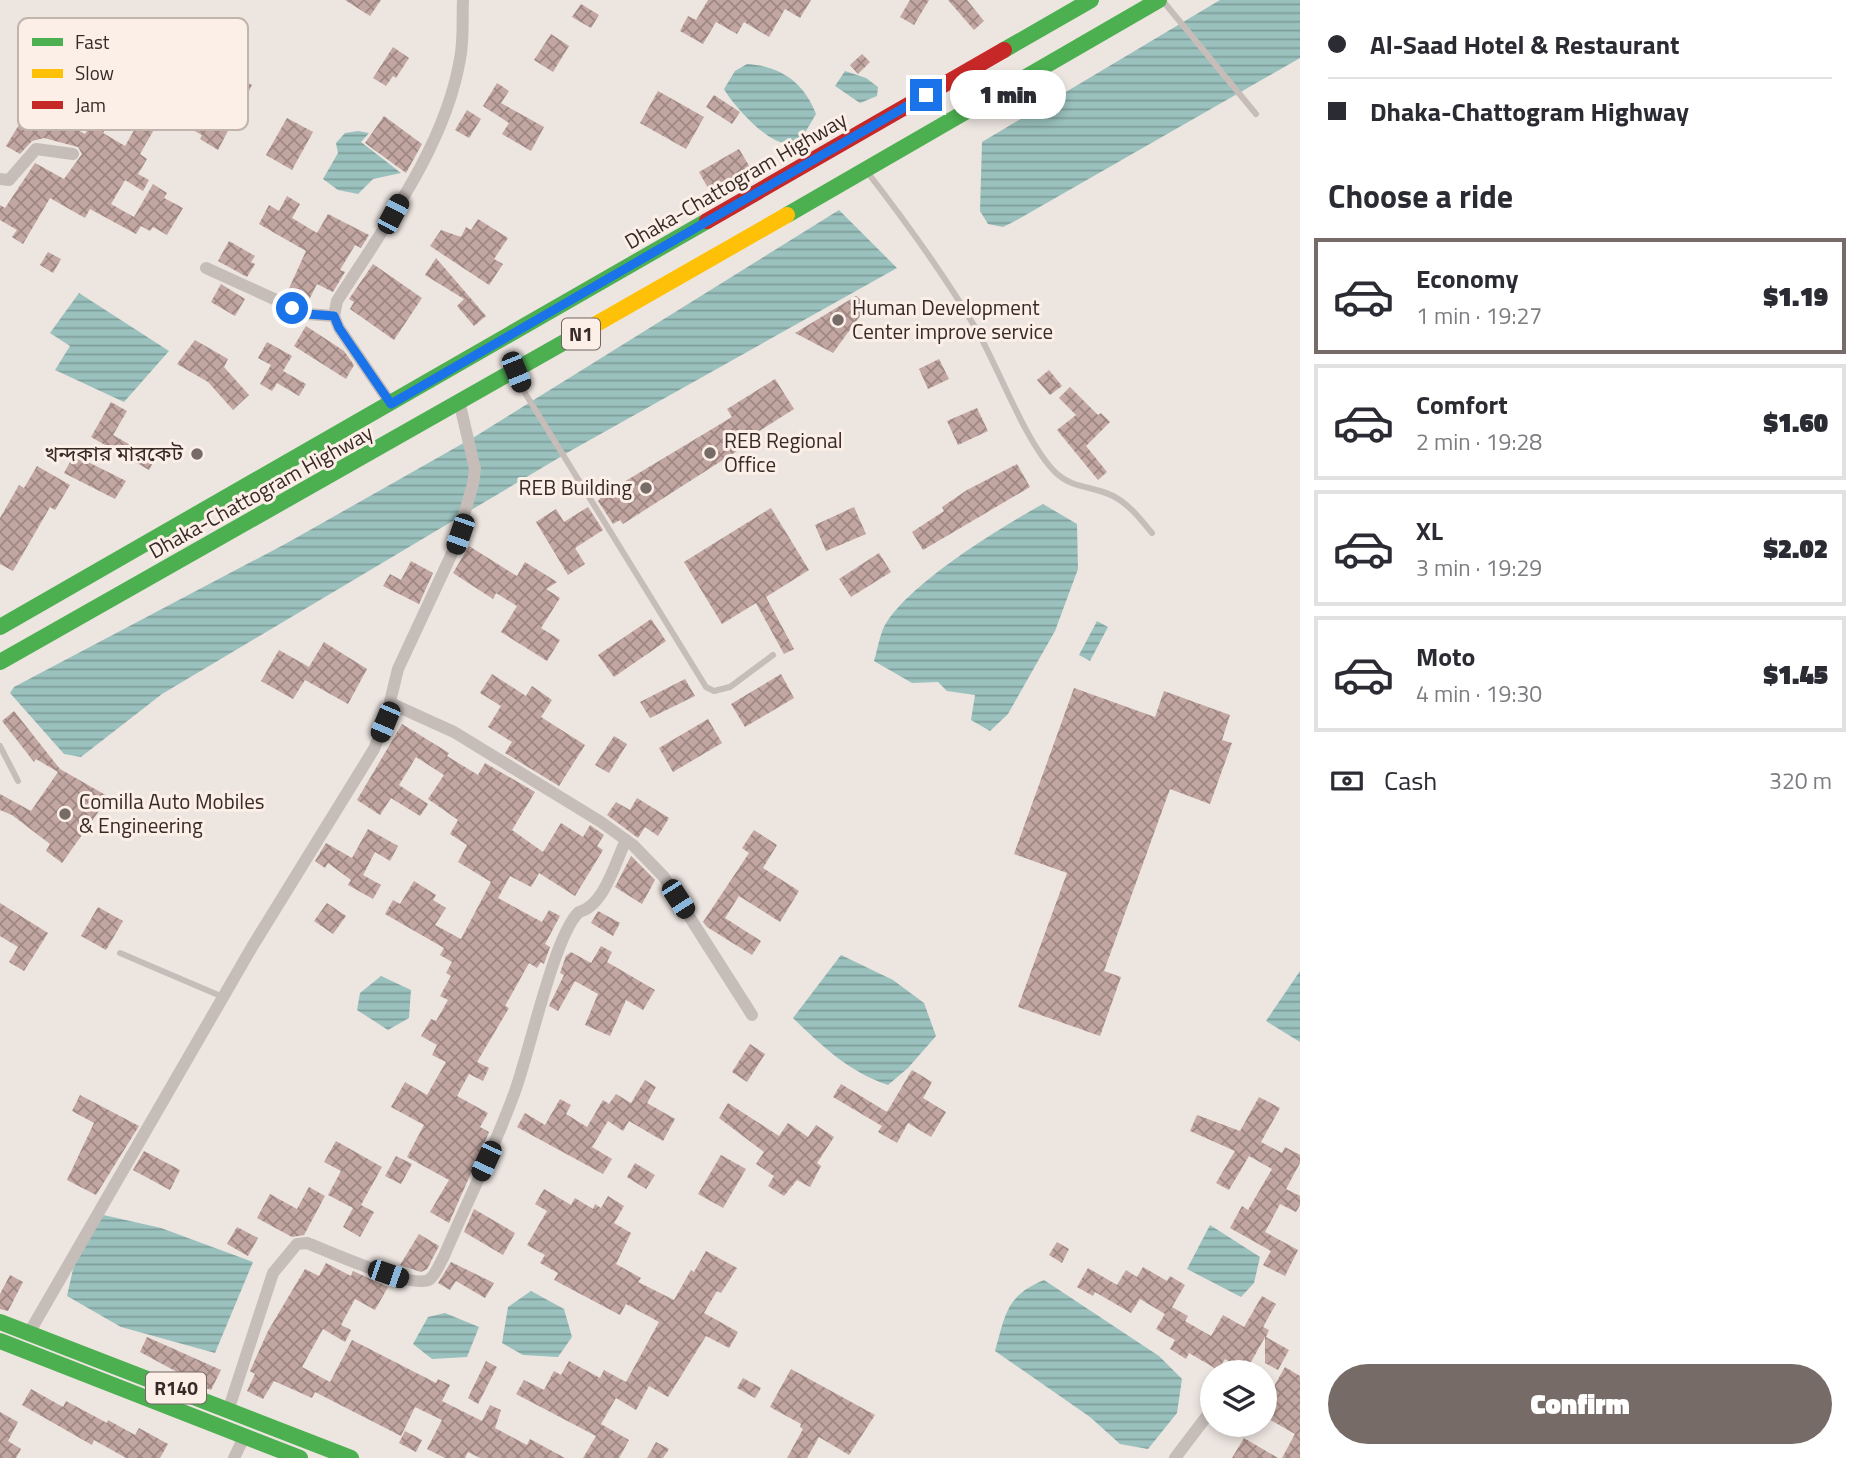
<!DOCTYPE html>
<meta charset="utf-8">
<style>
:root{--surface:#fff;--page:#f2f2f3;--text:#2b2b33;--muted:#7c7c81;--line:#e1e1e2;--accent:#776b68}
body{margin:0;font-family:"Titillium Web","Noto Sans Bengali",sans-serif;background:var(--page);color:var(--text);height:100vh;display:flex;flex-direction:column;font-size:26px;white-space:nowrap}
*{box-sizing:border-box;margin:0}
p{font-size:23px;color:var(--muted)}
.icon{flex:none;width:38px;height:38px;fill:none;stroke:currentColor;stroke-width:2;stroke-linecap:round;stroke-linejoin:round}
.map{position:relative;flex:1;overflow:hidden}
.details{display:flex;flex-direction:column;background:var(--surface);width:560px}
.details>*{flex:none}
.guide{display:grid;align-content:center;height:154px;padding:0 28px;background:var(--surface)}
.fabs{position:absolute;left:1200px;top:1360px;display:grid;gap:14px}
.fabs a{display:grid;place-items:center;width:77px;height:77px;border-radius:50%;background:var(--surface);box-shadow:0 4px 10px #0003;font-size:35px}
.end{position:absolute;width:32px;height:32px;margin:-16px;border:9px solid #1a73e8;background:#fff;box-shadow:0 0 0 4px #fff}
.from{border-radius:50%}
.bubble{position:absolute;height:49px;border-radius:24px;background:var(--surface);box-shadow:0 4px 10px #0003;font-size:23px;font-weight:800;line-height:49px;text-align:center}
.car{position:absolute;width:21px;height:42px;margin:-21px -10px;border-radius:9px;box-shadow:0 0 5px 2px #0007;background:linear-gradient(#222 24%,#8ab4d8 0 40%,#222 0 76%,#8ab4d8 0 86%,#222 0)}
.guide b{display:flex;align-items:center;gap:24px;height:66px;font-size:26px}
.guide b+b{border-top:2px solid var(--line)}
.guide i{width:18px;height:18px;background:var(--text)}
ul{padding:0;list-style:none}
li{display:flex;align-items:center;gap:21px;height:116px;margin:0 14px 10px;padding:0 14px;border:4px solid var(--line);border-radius:0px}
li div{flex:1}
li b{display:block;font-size:26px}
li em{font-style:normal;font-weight:800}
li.current{border-color:var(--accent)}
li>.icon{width:63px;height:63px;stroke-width:1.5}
h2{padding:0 28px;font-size:32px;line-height:84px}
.pay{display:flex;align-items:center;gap:18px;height:77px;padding:0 28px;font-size:26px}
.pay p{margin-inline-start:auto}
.button{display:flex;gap:14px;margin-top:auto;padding:14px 28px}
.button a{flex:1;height:80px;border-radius:42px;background:var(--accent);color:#fff;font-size:28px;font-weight:800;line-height:80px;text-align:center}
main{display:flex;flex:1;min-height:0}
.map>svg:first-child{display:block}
.water{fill:url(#water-rules)}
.building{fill:url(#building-cross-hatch)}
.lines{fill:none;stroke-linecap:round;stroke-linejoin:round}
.lane{stroke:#c6bdb9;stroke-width:6}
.street{stroke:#c6bdb9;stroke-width:12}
.fast{stroke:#4caf50;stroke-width:16}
.slow{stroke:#ffc107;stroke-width:16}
.jam{stroke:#c62828;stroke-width:16}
.route{stroke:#1a73e8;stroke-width:9}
.poi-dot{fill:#776b68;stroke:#fbefe7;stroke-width:2.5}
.labels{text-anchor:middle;stroke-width:6;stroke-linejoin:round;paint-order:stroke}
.shield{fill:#fbefe7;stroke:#726561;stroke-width:2}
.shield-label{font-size:19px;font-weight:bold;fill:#372a27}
.street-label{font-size:21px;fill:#372a27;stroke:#fbefe7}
.poi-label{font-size:21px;fill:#372a27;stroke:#fbefe7;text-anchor:start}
.key{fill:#fbefe7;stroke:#c0b4ad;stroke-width:2}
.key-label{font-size:19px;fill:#372a27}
</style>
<main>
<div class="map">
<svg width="1300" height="1458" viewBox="0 0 1300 1458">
<defs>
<pattern id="water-rules" width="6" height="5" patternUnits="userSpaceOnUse" patternTransform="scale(1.75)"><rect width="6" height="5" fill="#9ac1bd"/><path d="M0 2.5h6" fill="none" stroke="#7e9d9a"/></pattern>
<pattern id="building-cross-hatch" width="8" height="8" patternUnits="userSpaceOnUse" patternTransform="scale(1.75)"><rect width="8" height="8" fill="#c2a6a1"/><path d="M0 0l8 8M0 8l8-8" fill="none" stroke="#9e8783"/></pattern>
</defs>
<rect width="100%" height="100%" fill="#ede5e0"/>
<!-- water -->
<g class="water">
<polygon points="1220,0 1300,0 1300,58 1015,221 1003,227 988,224 980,211 982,142"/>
<path d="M747,64c33,2 57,18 69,50l-16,27c-5,1 -13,3 -17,2 -19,-4 -50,-38 -59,-54l11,-18z"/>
<polygon points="845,71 866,78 878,87 877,96 860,103 835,86"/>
<polygon points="358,131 369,133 361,142 401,173 373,179 358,194 338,190 323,179 338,153 336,143 345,133"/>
<polygon points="839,210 897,268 572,450 162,694 81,757 64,754 10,693 14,687 287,543 476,436"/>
<polygon points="79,293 169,351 124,402 55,370 70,346 50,333"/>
<path d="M1043,504l34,20 1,45 -23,62 -47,83 -18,17 -19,-11 4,-25 -28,-4 -9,-9 -26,1 -38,-22c3,-10 5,-22 9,-32 20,-42 118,-102 160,-125z"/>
<polygon points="1097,621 1108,627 1090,661 1079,655"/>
<path d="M841,955l52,25 31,23 12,33 -28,32 -20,17c-39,-13 -66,-39 -95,-67z"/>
<polygon points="1300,971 1300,1042 1266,1021"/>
<polygon points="381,976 411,990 409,1018 388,1030 357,1010 360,993"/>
<polygon points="99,1214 161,1228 253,1262 215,1353 121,1327 67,1296 76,1256"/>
<polygon points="1210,1225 1260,1257 1254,1283 1241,1297 1187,1269"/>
<path d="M1044,1280l115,76 23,23 -5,34 -29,36 -28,-5 -30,-27 -95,-66c11,-38 11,-55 49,-71z"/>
<polygon points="531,1291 564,1309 572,1337 558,1357 523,1355 502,1343 508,1307"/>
<polygon points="445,1313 479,1327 467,1357 432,1359 413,1344 428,1317"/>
</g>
<!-- building -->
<g class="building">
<polygon points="345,0 381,0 370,16"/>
<polygon points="708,0 811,0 800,18 785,9 769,37 744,22 737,34 716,22 703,44 680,31 688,16 696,20"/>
<polygon points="910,0 929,0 914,25 900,17"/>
<polygon points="948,0 967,0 984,21 974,30"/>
<polygon points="581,4 599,15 591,28 572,17"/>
<polygon points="551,34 569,46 553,72 534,60"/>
<polygon points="393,47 409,58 396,78 393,76 386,86 373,78"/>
<polygon points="862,54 870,62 858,74 850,65"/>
<polygon points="138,57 167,72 161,82 192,99 195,93 211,103 229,72 252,85 218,150 200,139 202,135 163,114 140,154 147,159 138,174 149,180 143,191 125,180 111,204 134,217 153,184 167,193 164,198 183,208 167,235 153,227 150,231 141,226 136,234 90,209 85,218 50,198 23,244 12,237 17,230 0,220 0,205 5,208 35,163 64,179 82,154 78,147 44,138 32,141 20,154 6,146 25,115 39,123 44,115 58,124 60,120 85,134 96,115 109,123 103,133 125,146 150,103 121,86"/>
<polygon points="497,83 509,91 501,103 544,127 531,151 502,134 509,123 483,106"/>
<polygon points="658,91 704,117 686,149 640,123"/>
<polygon points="714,95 740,112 732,124 706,107"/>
<polygon points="467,110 481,119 469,138 455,130"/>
<polygon points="384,116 422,144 406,173 365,143"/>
<polygon points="287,118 313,132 292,170 266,155"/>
<polygon points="739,149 754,174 713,197 699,172"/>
<polygon points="287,196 300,204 292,218 317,233 328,214 369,235 361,248 355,245 340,270 345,272 333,292 317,284 307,304 286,295 306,251 259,224 269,205 279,211"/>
<polygon points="478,219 508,238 494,259 503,264 489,285 430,246 441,230 461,237 466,227 471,230"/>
<polygon points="229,241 255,256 251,262 255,264 247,277 218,261"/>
<polygon points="48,252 61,259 53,273 40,265"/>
<polygon points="436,258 486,316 474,326 457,306 464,299 425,275"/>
<polygon points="373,264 422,298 394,340 350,309 354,302 349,299"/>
<polygon points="221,284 245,299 235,316 211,302"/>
<polygon points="856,296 868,305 833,353 795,333"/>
<polygon points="306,326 344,351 354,365 346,379 294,346"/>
<polygon points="195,340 228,359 224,367 249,395 233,410 208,382 177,364"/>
<polygon points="267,342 292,356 283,371 306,384 299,396 277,383 272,391 260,384 271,365 258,358"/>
<polygon points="939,359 949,379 928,389 919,369"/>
<polygon points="1049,370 1062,386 1050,395 1037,380"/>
<polygon points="775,379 794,409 737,445 740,449 623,524 620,520 613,524 598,501 604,494 732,417 727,409"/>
<polygon points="1070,387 1098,415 1101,413 1110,422 1086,446 1107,472 1098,480 1057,430 1076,415 1059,398"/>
<polygon points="111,402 127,411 113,435 155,459 149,470 91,437"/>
<polygon points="977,408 988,431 958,445 947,421"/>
<polygon points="74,455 126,481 115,499 64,473"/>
<polygon points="1017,464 1030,487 923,550 912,532 944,511 942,507 967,490"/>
<polygon points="37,466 70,485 55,510 50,507 13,571 0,564 0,518 19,485 24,488"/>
<polygon points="588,507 603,530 575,548 585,564 568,575 536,522 556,509 564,522"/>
<polygon points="854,507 866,534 826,551 815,525"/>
<polygon points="771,508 809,570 766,597 794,649 784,654 756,603 722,624 684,562"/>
<polygon points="469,546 517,576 525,562 557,582 546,589 560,598 541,628 560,640 547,661 501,632 517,606 496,593 493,599 453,573"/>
<polygon points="879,553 891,572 851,597 839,579"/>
<polygon points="411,561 433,573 419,604 383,586 390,574 401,580"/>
<polygon points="651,619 666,641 614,677 598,655"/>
<polygon points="324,642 367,669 348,704 305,680 293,699 261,681 279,650 309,667"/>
<polygon points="492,674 526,696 532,686 552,700 541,717 585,745 559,786 505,753 512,742 488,727 501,706 480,693"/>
<polygon points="781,674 794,698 745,727 731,704"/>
<polygon points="685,679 695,696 650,718 640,702"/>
<polygon points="1074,688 1155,717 1164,691 1230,715 1222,740 1232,743 1210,804 1170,789 1104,971 1121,977 1100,1036 1018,1007 1067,873 1014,854"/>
<polygon points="14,711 60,769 109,797 62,863 46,851 50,844 12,815 0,810 0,794 31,811 58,772 36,759 34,762 2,721"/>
<polygon points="708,719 722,743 673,772 659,748"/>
<polygon points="402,724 449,753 447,756 478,775 485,763 535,792 512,830 543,852 561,823 583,837 590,825 604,835 597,846 603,850 575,896 539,873 531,887 510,876 498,898 542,922 549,910 560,916 545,944 550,947 544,964 541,962 537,968 529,963 505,1006 509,1008 477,1062 489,1068 483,1081 469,1074 457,1096 488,1113 480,1127 489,1132 449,1223 430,1212 449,1180 407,1157 424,1125 391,1107 405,1082 427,1095 446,1062 432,1055 437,1045 421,1036 431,1019 436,1021 448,1000 440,996 451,976 446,973 452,962 440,955 444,948 385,914 393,900 400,904 414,881 436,895 433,900 446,908 435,925 461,939 491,882 458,862 467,845 450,834 458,820 428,799 444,775 416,757 399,785 428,804 420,816 391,798 380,815 357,800"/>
<polygon points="614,736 627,744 609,773 595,765"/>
<polygon points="637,798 669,818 658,836 645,827 638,838 607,815 616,802 630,810"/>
<polygon points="368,829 398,846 390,861 375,852 363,875 381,885 373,899 348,885 351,880 328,863 325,868 315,861 326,843 352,858"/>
<polygon points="754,830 777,845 763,868 799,891 780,922 739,896 725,918 761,941 752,955 707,927 703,922 749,853 742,848"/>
<polygon points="631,856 655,880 642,904 615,887"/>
<polygon points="0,903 48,933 24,971 9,962 18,947 0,936"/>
<polygon points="327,903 346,916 333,934 314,921"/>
<polygon points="98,907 123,921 106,950 81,936"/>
<polygon points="598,911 620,923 613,936 591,923"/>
<polygon points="601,946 612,952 607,962 655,990 643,1010 626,1000 610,1036 585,1025 598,994 575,981 558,1011 549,1006 564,975 560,973 566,956 571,952 591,963"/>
<polygon points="750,1044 765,1054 747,1082 732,1072"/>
<polygon points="912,1070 932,1082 923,1098 946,1112 931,1137 908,1123 897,1143 878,1132 882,1126 833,1097 841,1084 887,1112"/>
<polygon points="645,1080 656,1087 647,1103 675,1119 663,1141 629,1121 623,1131 608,1121 592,1147 612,1159 603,1174 517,1127 525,1113 545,1125 560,1099 571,1105 566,1114 587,1127 603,1100 609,1104 616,1094 631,1103"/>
<polygon points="80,1095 139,1126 96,1195 67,1180 94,1123 72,1111"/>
<polygon points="1259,1097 1280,1108 1261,1142 1282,1153 1285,1147 1300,1155 1300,1163 1286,1189 1300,1196 1300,1205 1296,1212 1280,1204 1265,1232 1298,1250 1285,1276 1263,1265 1271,1251 1230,1228 1242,1206 1248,1210 1272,1169 1249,1156 1229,1190 1216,1183 1235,1151 1190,1131 1197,1115 1240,1131"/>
<polygon points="728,1103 779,1136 788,1123 808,1137 816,1125 834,1137 817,1163 821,1166 810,1187 797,1180 784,1196 768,1186 774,1176 756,1164 764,1152 719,1118"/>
<polygon points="336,1141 382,1167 361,1205 374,1212 360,1237 343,1227 353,1208 328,1195 341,1171 324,1162"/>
<polygon points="144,1151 180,1170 170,1190 133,1170"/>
<polygon points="721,1155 746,1169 723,1208 698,1194"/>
<polygon points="396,1156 412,1164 401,1184 385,1176"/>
<polygon points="635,1163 655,1175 646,1189 627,1177"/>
<polygon points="309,1187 325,1196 304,1235 292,1237 257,1218 270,1194 297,1209"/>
<polygon points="544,1189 571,1205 575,1198 593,1209 595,1204 601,1208 608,1196 624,1206 614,1223 631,1233 616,1264 641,1278 638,1282 674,1300 691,1270 694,1272 706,1251 737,1268 721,1293 717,1291 704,1313 738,1332 729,1348 706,1336 668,1397 649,1386 636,1410 616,1398 601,1424 629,1440 619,1458 583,1458 596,1436 516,1394 524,1380 544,1390 554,1371 561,1375 569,1361 600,1378 604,1370 626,1382 659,1322 626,1304 620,1315 554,1280 558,1273 540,1263 545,1255 527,1245 547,1211 535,1204"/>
<polygon points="474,1209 515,1233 503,1255 464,1232"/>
<polygon points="237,1227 258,1238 248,1256 227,1244"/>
<polygon points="419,1234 439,1246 427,1269 421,1272 400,1265"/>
<polygon points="1057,1242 1069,1249 1062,1263 1049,1255"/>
<polygon points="451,1262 494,1283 485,1298 456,1281 450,1290 438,1283"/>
<polygon points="326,1263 351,1276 353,1271 388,1287 375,1310 355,1299 341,1325 351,1330 345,1342 323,1329 302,1367 330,1382 352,1340 436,1383 438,1379 450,1385 442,1401 482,1421 490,1405 501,1410 495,1428 527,1445 530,1439 565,1458 480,1458 468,1452 465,1458 445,1458 427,1449 442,1420 415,1407 401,1436 315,1392 312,1398 274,1381 263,1399 247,1391 255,1374 250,1371 268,1331 305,1269 319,1276"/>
<polygon points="1143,1267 1167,1281 1170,1276 1185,1285 1172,1307 1188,1316 1185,1321 1211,1336 1223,1315 1244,1327 1262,1296 1276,1304 1263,1327 1269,1330 1266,1337 1289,1350 1278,1370 1265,1363 1265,1337 1246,1371 1225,1359 1218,1370 1189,1353 1186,1359 1170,1349 1175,1340 1156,1329 1165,1314 1140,1299 1131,1313 1095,1292 1093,1296 1077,1287 1088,1268 1117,1285 1126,1270 1137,1277"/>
<polygon points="10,1275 23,1282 8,1311 0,1309 0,1294"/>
<polygon points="147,1337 221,1370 211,1390 177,1377 179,1373 140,1352"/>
<polygon points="486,1361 497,1367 478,1404 468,1398"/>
<polygon points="1285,1367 1300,1376 1300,1458 1282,1458 1295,1434 1265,1417 1265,1402"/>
<polygon points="791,1369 875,1415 849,1455 819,1437 807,1458 787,1458 803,1429 800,1427 801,1424 770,1407"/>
<polygon points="743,1378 761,1388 755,1398 737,1388"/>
<polygon points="31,1389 63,1407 66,1401 107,1423 108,1420 135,1435 139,1428 168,1444 160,1458 126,1458 94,1440 92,1445 22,1405"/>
<polygon points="0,1412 18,1422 8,1441 21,1449 16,1458 0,1458"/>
<polygon points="405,1431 422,1440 416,1452 399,1443"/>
<polygon points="1244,1438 1278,1458 1232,1458"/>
<polygon points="656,1442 669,1449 663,1458 647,1458"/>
</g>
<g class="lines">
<!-- lane -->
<g class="lane">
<polyline points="1163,1 1256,114"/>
<path d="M868,173c38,49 75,100 107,154 23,39 50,115 80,145 19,18 37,13 58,24 16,8 28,24 39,37"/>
<polyline points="518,377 525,393 706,687 714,691 730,687 773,655"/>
<polyline points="0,746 18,781"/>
<polyline points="120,953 223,997"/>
</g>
<!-- street -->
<g class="street">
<polyline points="0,179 9,180 36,149 73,154"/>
<polyline points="206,268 307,314 334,316"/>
<path d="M391,404l-52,-76 -5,-12 3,-15c47,-74 108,-154 123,-242 4,-20 2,-39 3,-59"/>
<polyline points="390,703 454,732 601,822 633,845 664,877 752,1015"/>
<polyline points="29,1333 252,947 374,749 385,722 398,669 454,549 473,484 475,469 460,405"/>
<path d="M229,1408l44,-135 24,-29 10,-1c19,7 108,48 123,36 6,-5 10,-16 14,-23 23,-54 50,-107 70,-162 15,-39 40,-159 65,-182 25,-6 36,-49 47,-72"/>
<polyline points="234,1458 244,1437"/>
<polyline points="1175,1458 1213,1408"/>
</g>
<!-- fast -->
<g class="fast">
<polyline points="1004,50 1091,0"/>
<polyline points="787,215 1159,0"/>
<polyline points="0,627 707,221"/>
<polyline points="0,662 591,327"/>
<polyline points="0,1322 351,1458"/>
<polyline points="0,1341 300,1458"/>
</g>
<!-- slow -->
<polyline class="slow" points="591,327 787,215"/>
<!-- jam -->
<polyline class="jam" points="707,221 1004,50"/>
</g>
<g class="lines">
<!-- route -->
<polyline class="route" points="292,308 307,314 334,316 339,328 391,404 926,95"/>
</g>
<!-- markers -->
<g class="poi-dot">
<circle cx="838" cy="320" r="7"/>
<circle cx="710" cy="453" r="7"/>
<circle cx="197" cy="454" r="7"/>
<circle cx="646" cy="488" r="7"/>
<circle cx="65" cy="814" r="7"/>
</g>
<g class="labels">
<!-- shield labels -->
<g class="shield">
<rect x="562" y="318.5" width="38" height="31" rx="5"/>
<rect x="146" y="1372.5" width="60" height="31" rx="5"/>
</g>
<g class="shield-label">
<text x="581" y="341">N1</text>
<text x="176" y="1395">R140</text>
</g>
<!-- street labels -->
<g class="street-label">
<text transform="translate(736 181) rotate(-30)" y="7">Dhaka-Chattogram Highway</text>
<text transform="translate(261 492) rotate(-29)" y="7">Dhaka-Chattogram Highway</text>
</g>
<!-- poi labels -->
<g class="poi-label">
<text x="852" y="315">Human Development<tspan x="852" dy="24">Center improve service</tspan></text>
<text x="724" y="448">REB Regional<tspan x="724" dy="24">Office</tspan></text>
<text x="183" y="461" text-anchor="end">খন্দকার মারকেট</text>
<text x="632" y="495" text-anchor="end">REB Building</text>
<text x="79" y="809">Comilla Auto Mobiles<tspan x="79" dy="24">&amp; Engineering</tspan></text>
</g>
</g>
<!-- legend -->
<rect x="18" y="18" width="230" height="112" rx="10" class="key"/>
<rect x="32" y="38" width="31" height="8" fill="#4caf50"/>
<rect x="32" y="69" width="31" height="9" fill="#ffc107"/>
<rect x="32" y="101" width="31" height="8" fill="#c62828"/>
<g class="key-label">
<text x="75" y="49">Fast</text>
<text x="75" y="80">Slow</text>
<text x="75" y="112">Jam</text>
</g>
</svg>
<div class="fabs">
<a><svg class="icon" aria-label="layers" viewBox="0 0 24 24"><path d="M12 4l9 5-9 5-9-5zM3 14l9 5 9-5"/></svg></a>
</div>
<i class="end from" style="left:292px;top:308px"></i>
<i class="end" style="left:926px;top:95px"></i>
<div class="bubble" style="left:950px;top:70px;width:116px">1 min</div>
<i class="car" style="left:393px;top:214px;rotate:28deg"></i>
<i class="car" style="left:516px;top:372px;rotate:158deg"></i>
<i class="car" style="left:460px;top:534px;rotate:199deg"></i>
<i class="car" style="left:385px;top:722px;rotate:203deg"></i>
<i class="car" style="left:678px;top:899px;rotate:147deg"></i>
<i class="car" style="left:486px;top:1161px;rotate:205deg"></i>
<i class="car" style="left:388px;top:1274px;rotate:109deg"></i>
</div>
<section class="details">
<div class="guide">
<b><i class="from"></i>Al-Saad Hotel &amp; Restaurant</b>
<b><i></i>Dhaka-Chattogram Highway</b>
</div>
<h2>Choose a ride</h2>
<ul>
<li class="current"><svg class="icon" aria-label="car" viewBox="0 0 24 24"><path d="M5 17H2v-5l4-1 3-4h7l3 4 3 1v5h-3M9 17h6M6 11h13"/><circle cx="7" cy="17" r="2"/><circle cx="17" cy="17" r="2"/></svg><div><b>Economy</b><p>1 min · 19:27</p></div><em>$1.19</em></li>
<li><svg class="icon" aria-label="car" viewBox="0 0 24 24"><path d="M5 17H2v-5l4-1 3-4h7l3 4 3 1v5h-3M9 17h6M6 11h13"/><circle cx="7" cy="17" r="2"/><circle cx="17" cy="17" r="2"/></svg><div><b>Comfort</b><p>2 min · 19:28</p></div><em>$1.60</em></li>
<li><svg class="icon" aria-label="car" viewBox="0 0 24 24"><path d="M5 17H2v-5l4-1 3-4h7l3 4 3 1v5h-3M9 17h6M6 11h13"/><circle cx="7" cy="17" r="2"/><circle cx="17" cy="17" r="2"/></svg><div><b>XL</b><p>3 min · 19:29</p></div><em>$2.02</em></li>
<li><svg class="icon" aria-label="car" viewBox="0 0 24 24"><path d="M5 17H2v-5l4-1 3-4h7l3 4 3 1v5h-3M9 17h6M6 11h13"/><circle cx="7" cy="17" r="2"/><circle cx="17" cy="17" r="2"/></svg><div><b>Moto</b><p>4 min · 19:30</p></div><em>$1.45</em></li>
</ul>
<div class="pay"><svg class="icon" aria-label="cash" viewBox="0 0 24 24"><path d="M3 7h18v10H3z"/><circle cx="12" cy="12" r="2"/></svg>Cash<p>320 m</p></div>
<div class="button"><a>Confirm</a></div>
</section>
</main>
